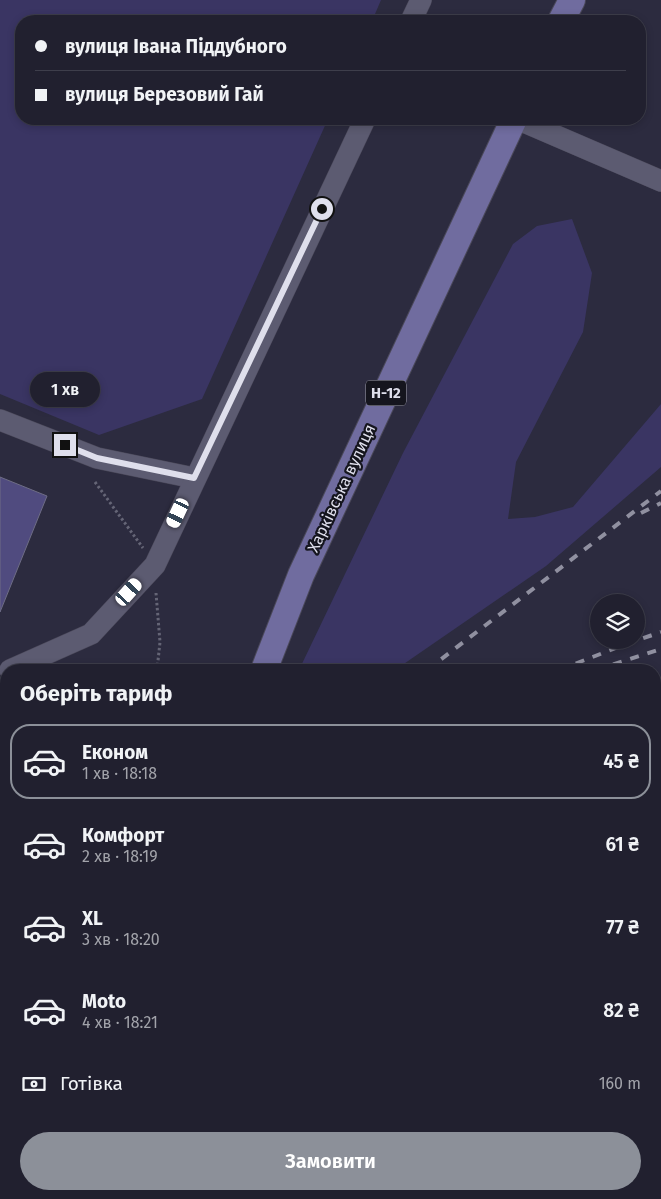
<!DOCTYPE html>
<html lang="uk">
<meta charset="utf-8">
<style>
:root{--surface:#21202f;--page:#2d2d3b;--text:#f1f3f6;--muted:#a2a3aa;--line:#3e3e4b;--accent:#8c9099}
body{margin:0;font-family:"Fira Sans",sans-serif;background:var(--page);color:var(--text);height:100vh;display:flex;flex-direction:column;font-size:19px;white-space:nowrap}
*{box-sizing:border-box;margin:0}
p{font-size:16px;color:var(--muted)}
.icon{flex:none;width:28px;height:28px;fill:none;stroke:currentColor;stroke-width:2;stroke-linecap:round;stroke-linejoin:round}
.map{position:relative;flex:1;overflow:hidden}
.panel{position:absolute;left:0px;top:664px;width:661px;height:536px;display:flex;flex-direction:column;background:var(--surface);border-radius:20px 20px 0 0;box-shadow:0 2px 8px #0003,0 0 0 1px var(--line)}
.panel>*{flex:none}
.guide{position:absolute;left:15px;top:15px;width:631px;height:110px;border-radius:20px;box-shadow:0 2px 8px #0003,0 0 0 1px var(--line);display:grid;align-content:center;height:110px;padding:0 20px;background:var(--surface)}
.buttons{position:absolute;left:590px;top:594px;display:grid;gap:10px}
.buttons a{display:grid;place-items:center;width:55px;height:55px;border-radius:50%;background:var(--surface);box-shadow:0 2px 8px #0003,0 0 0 1px var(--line);font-size:25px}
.end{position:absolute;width:22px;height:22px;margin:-11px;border:6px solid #dfdfec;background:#111;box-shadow:0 0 0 2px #111}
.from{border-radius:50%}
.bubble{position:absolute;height:35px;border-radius:18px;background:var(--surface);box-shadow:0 2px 8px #0003,0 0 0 1px var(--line);font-size:16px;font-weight:600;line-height:35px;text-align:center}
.car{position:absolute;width:15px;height:30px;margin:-15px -8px;border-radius:6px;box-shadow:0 0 4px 1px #0007;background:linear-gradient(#fff 24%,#345 0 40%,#fff 0 76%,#345 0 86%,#fff 0)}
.guide b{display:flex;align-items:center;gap:18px;height:48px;font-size:19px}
.guide b+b{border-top:1px solid var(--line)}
.guide i{width:12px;height:12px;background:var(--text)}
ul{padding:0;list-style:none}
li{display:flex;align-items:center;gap:15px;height:75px;margin:0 10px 8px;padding:0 10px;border:2px solid transparent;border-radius:20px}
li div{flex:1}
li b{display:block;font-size:19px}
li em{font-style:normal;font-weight:600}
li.on{border-color:var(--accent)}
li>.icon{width:45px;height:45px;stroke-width:1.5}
h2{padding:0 20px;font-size:22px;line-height:60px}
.pay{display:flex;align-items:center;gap:12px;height:55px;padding:0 20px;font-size:19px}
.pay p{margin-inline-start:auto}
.cta{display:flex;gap:10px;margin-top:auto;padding:10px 20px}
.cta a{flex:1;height:58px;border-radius:30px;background:var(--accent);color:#fff;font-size:20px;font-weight:600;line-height:58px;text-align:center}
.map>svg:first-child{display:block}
.green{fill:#3a3563}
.building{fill:#504b7f;stroke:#6e6d85}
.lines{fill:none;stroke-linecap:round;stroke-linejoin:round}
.minor-casing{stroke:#4a4859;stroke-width:22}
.major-casing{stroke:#4a4859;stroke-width:28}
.path{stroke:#656576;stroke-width:3;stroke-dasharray:2.5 2.5;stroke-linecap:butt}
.minor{stroke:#5c5b71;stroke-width:21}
.major{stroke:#706c9f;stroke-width:26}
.rail{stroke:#9090a0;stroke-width:4;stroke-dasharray:9 9;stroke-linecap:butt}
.route{stroke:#dfdfec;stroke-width:6}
.labels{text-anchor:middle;stroke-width:4.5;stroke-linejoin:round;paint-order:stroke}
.shield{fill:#15151e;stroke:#a2a2ae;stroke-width:1}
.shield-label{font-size:15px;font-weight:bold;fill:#dfdfec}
.street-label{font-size:16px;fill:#dfdfec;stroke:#15151e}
</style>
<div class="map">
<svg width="661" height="1199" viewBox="0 0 661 1199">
<rect width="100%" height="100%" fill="#2c2b3f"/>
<!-- green -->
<g class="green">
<polygon points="0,0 381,0 372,21 21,21 21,119 328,119 202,399 99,435 0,394"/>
<polygon points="572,219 592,273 583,332 516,462 508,519 535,517 573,507 661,404 661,467 546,566 395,670 299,670 403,453 513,244 537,226"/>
<polygon points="661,896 661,1199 245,1199 251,1194 655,1194 655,899"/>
<polygon points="6,952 6,1194 25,1194 20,1199 0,1199 0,955"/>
<polygon points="90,1194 141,1194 137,1199 86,1199"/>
</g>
<!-- building -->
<polygon class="building" points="0,477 47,496 0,612"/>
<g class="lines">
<defs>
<g id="minor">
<polyline points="411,21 421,0"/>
<polyline points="517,119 661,181"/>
<polyline points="0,420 97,458 194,478"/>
<polyline points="10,670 91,634 155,565 365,119"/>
<polyline points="655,857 661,854"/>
<polyline points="165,1199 169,1194"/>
</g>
<g id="major">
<polyline points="561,21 572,0"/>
<polyline points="264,670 301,575 514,119"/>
<polyline points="51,1199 55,1194"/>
</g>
</defs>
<!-- minor casing -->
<use href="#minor" class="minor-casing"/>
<!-- major casing -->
<use href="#major" class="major-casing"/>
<!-- path -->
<g class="path">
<polyline points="95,482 143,548"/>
<polyline points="156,593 160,642 157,670"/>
<polyline points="505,1194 508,1199"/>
</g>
<!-- minor -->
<use href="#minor" class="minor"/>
<!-- major -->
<use href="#major" class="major"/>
<!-- rail -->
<g class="rail">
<polyline points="641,513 661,503"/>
<polyline points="427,670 661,491"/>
<polyline points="559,670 621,646 661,632"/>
<polyline points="596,670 661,649"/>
<polyline points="0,887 6,884"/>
<polyline points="0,903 6,900"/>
<polyline points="0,914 6,912"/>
</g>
</g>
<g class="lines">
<!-- route -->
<polyline class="route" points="65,445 97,458 194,478 322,209"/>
</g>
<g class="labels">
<!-- shield labels -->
<rect class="shield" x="366" y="380.5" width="40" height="25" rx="4"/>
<g class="shield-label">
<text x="386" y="398">Н-12</text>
</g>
<!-- street labels -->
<g class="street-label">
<text transform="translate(341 488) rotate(-65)" y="6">Харківська вулиця</text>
</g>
</g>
</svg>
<div class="buttons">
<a><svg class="icon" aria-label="layers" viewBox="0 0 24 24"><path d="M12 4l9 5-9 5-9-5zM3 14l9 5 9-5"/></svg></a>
</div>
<i class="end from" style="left:322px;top:209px"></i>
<i class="end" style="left:65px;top:445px"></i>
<div class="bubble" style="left:30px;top:372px;width:70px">1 хв</div>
<i class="car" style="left:178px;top:513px;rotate:205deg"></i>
<i class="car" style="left:129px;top:592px;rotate:42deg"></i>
<div class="guide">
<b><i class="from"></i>вулиця Івана Піддубного</b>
<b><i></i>вулиця Березовий Гай</b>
</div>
<section class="panel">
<h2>Оберіть тариф</h2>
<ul>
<li class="on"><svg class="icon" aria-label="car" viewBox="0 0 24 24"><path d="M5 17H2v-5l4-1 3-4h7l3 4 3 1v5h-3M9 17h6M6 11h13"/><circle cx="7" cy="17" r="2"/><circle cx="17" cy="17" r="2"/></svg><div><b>Економ</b><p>1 хв · 18:18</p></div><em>45 ₴</em></li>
<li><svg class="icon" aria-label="car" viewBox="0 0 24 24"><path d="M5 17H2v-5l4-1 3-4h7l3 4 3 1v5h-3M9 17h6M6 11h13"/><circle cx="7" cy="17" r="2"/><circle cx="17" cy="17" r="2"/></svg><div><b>Комфорт</b><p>2 хв · 18:19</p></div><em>61 ₴</em></li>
<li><svg class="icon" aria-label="car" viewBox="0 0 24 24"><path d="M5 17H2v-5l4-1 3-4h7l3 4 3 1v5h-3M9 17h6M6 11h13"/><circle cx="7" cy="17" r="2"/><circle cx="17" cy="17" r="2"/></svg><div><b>XL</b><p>3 хв · 18:20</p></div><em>77 ₴</em></li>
<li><svg class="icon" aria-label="car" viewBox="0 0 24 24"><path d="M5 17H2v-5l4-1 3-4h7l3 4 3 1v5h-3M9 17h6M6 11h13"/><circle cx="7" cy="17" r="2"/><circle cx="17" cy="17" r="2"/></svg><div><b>Moto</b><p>4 хв · 18:21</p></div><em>82 ₴</em></li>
</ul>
<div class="pay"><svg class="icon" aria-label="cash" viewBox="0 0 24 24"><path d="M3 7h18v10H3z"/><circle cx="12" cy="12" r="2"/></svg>Готівка<p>160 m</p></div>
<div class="cta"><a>Замовити</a></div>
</section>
</div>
